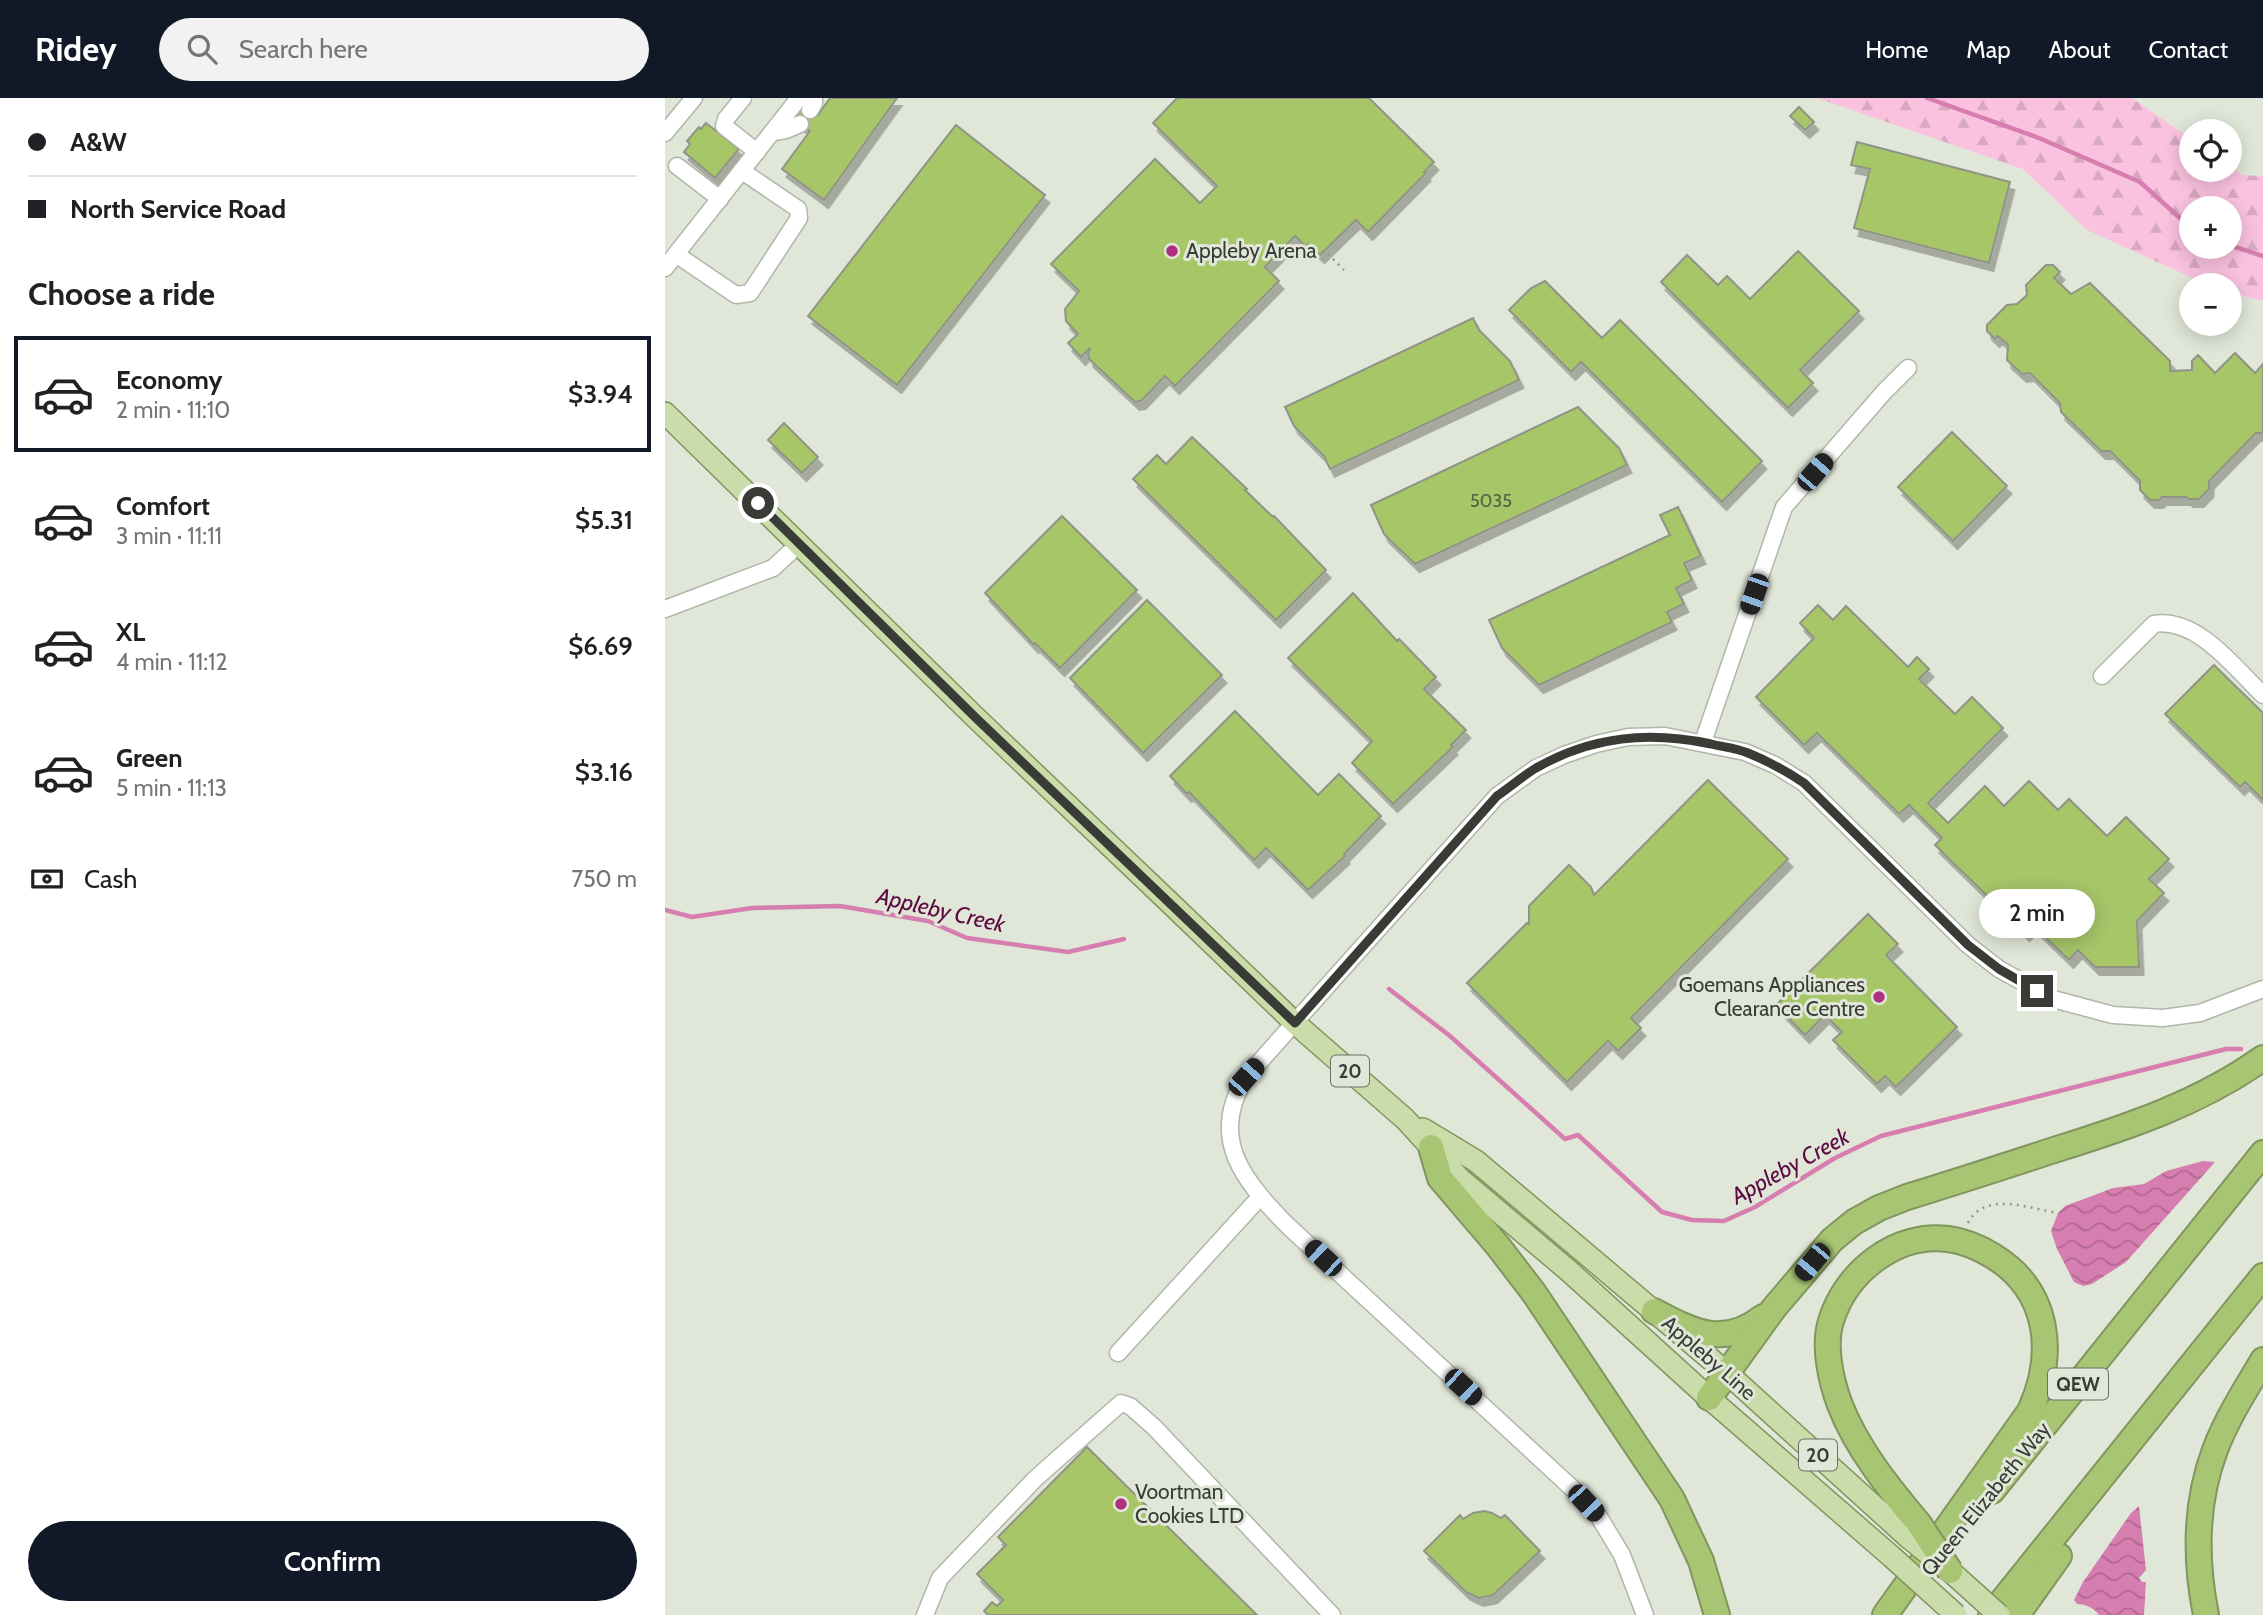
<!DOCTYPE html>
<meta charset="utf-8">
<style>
:root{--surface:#fff;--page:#f2f2f2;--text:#202124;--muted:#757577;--line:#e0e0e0;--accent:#111827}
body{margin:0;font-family:Cabin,sans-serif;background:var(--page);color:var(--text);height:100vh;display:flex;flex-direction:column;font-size:26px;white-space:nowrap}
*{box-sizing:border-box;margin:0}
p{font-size:23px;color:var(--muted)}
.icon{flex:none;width:38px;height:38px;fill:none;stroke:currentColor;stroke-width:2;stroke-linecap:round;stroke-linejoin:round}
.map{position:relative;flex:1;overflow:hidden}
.side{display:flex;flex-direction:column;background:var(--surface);width:665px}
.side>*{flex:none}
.guide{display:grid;align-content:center;height:154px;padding:0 28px;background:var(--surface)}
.buttons{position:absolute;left:1514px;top:21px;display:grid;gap:14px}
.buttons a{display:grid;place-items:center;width:63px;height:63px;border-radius:50%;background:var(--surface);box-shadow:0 4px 18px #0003;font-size:35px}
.end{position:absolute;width:32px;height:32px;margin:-16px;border:9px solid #393c36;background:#fff;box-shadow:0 0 0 4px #fff}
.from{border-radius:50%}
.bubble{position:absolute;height:49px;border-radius:24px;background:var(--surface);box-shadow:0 4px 18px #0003;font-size:23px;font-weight:600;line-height:49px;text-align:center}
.car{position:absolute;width:21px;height:42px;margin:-21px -10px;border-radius:9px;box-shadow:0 0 5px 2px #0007;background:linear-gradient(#222 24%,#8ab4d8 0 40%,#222 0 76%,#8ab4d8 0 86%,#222 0)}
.guide b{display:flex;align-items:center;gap:24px;height:66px;font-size:26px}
.guide b+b{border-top:2px solid var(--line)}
.guide i{width:18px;height:18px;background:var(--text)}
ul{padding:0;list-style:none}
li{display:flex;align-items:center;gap:21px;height:116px;margin:0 14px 10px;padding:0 14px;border:4px solid transparent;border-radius:0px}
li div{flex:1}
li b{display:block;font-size:26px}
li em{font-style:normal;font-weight:600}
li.active{border-color:var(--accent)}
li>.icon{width:63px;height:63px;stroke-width:1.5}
h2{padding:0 28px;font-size:32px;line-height:84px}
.pay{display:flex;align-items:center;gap:18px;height:77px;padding:0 28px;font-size:26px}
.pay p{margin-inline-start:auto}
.action{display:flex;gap:14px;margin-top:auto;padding:14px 28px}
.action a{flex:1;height:80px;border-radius:42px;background:var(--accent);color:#fff;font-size:28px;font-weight:600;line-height:80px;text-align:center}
header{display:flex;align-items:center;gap:42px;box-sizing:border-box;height:98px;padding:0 35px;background:var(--accent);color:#fff}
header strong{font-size:33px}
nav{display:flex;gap:38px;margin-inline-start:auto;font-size:24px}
.search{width:490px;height:63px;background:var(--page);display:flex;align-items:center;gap:18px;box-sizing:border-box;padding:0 24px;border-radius:38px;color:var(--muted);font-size:26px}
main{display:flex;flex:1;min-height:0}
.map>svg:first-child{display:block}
.forest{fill:url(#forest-firs);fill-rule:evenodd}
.water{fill:url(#water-waves)}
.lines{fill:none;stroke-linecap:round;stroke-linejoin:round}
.stream{stroke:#d77eb0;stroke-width:4.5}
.building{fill:#a6c668;stroke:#8f9487;stroke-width:2;filter:url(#shadow)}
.minor-casing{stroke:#b0b6a8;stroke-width:19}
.major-casing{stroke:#81955e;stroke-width:24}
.highway-casing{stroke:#81955e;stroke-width:28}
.path{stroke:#92978c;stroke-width:2.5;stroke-dasharray:2 5;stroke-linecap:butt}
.minor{stroke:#fff;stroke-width:16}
.major{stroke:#cbdcab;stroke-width:21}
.highway{stroke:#a8c573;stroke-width:24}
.major-bridge-casing{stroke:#81955e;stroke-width:24;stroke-linecap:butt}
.highway-bridge-casing{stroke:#81955e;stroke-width:28;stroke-linecap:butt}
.major-bridge{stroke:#cbdcab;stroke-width:21}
.highway-bridge{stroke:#a8c573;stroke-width:24}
.route{stroke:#393c36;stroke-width:9}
.poi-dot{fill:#ae3181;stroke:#e1e7d8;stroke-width:2.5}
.labels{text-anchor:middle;stroke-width:6;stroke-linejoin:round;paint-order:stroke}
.number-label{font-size:18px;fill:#545e42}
.shield{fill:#e1e7d8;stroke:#6b6f67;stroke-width:2}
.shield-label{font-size:19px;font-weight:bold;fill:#393c36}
.poi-label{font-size:21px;fill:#393c36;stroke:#e1e7d8;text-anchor:start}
.street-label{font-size:21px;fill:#393c36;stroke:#e1e7d8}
.water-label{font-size:23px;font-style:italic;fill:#5d0b41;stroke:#e1e7d8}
</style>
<header>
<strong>Ridey</strong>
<div class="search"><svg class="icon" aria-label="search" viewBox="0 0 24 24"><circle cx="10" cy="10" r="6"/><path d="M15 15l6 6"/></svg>Search here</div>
<nav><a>Home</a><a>Map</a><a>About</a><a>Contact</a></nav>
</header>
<main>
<section class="side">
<div class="guide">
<b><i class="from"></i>A&amp;W</b>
<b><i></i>North Service Road</b>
</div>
<h2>Choose a ride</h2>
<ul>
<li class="active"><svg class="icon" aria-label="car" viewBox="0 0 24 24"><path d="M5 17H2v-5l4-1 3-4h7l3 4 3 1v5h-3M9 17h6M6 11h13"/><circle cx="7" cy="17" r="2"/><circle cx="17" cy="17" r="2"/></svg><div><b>Economy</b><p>2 min · 11:10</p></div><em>$3.94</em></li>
<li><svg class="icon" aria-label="car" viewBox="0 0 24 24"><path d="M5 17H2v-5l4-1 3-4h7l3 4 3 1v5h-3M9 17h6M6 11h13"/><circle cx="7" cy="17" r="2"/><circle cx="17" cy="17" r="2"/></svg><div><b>Comfort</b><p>3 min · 11:11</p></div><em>$5.31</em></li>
<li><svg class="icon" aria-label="car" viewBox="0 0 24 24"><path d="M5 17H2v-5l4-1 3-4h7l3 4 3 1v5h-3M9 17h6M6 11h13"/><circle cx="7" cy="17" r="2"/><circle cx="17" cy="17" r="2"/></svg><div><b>XL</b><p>4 min · 11:12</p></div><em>$6.69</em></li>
<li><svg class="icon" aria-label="car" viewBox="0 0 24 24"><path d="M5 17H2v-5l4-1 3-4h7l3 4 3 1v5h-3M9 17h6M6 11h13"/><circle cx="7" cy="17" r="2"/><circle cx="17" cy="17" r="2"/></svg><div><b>Green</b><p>5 min · 11:13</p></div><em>$3.16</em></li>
</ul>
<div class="pay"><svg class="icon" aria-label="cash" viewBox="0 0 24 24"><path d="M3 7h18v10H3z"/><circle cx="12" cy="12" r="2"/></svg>Cash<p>750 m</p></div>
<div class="action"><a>Confirm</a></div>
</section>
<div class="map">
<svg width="1598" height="1517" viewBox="0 0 1598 1517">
<defs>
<pattern id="forest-firs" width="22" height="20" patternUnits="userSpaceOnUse" patternTransform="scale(1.75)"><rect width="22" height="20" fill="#fac2df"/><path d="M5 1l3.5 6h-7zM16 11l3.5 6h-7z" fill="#d7a8c0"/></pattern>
<pattern id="water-waves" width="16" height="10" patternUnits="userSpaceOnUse" patternTransform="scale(1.75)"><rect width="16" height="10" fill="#d77eb0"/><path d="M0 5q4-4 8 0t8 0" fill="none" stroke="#af6890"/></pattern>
<filter id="shadow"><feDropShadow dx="4.5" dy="8" stdDeviation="0" flood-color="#0004"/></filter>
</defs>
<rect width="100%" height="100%" fill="#e1e7d8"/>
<!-- forest -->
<path class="forest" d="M1152,0h315l59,41v31h38l1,-4 12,9 21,1v125l-33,-9 -1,-7h-21l-121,-55 -64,-61zM1526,110h38v39h-38z"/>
<!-- water -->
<g class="water">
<polygon points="1538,1063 1550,1064 1461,1164 1427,1186 1418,1188 1409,1184 1392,1151 1386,1133 1393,1115 1400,1108 1448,1090 1479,1086 1501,1073"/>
<path d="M1474,1408l7,64 -7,8 3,4h4l-2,33h-45c-5,-7 -13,-11 -22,-11l-3,-4 9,-18 48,-69z"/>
</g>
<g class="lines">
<!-- stream -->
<g class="stream">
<polyline points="1262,0 1374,40 1475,84 1526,130"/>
<polyline points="1564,147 1598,158"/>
<polyline points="0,812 27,819 87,810 175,808 263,823 302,840 403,854 459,841"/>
<polyline points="724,891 785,938 900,1041 913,1037 997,1114 1027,1122 1059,1123 1090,1109 1170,1060 1216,1038 1561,951 1576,951"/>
</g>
</g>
<!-- building -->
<g class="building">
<polygon points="165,0 232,0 159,102 117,71 145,33 127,20 137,6 153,17"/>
<polygon points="512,0 704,0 769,64 759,74 761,75 703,134 691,122 655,157 643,146 641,149 630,138 600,169 614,183 510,288 500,278 476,303 470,304 424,261 423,256 425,250 416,259 403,245 413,236 401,223 400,211 414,193 386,166 490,61 535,105 552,88 488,25"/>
<polygon points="1134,9 1149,24 1140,32 1125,18"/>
<polygon points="41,25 74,51 50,80 19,54 25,46 22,43 34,29 36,31"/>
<polygon points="291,27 380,97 232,287 143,218"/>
<polygon points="1192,44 1345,84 1324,165 1189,130 1205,71 1186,67"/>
<polygon points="1133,153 1194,213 1135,272 1148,285 1123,310 996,184 1022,157 1053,187 1062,178 1085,201"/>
<polygon points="1381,167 1388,167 1395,174 1389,180 1406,196 1425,185 1505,263 1505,273 1527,272 1527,263 1533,257 1550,275 1570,255 1590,275 1598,266 1598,335 1591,335 1544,383 1544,391 1534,401 1524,401 1521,399 1497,399 1494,402 1485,402 1475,392 1475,383 1445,353 1436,353 1396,314 1395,305 1365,275 1357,276 1342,262 1343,247 1333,238 1330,241 1322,233 1322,227 1342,207 1352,206 1362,197 1361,187"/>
<polygon points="880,183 937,240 955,222 1097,363 1057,404 916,264 906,274 844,212 866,190"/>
<polygon points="808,220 814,232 845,263 854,282 665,371 659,358 629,328 620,309"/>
<polygon points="913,309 954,350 962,367 750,466 719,436 706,407"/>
<polygon points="119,325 153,359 137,375 103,342"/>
<polygon points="1287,334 1342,388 1288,443 1233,389"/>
<polygon points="527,339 582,391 580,392 608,419 609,418 661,472 611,522 468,381 492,357 501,366"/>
<polygon points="1013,409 1036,458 1019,465 1027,482 1011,490 1019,506 1002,514 1007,524 874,587 837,550 824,522 1005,437 995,417"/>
<polygon points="397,418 472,492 395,570 370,545 369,547 320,495"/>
<polygon points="688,495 732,543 734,541 771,579 759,591 801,632 786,647 788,649 728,706 687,665 707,643 623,560"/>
<polygon points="482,502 557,577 478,655 405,580"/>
<polygon points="1153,507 1168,522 1181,508 1243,569 1252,559 1264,571 1254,581 1290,616 1307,599 1338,630 1263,705 1283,725 1320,688 1339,708 1364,683 1393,712 1404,701 1442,738 1461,719 1504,761 1484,781 1499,795 1472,823 1474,869 1430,869 1413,852 1404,862 1368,827 1360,835 1270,747 1277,740 1244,707 1234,716 1152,635 1139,647 1091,599 1149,540 1135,525"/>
<polygon points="1549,567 1598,615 1598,702 1580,684 1575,689 1500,616"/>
<polygon points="570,613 653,697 674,676 716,718 679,756 680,758 643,792 601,750 589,762 524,694 522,696 505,678"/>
<polygon points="1043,682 1123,761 966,920 976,930 953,953 943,943 902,984 802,885 862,825 864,826 864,808 904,767 926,789 929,797"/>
<polygon points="1203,816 1233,846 1221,857 1292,929 1231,989 1220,978 1212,986 1168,942 1177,934 1160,917 1140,937 1111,907"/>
<polygon points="422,1349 592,1517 323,1517 319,1513 327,1504 332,1508 338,1502 312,1476 341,1447 333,1439"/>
<polygon points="819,1413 827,1415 836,1420 840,1417 875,1453 828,1497 814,1500 801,1494 759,1453 795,1417 798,1421 808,1415"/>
</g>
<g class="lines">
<defs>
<g id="minor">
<polyline points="78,0 61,21 59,28 92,54"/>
<polyline points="145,12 149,5 149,0"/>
<polyline points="108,34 121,32 135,26"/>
<polyline points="0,35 29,0"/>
<polyline points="12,68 55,101"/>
<polyline points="12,157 71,197 85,195 134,120 133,111 77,73"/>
<polyline points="0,170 134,0"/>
<polyline points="0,511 108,470 134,446"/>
<path d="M1437,578l52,-52c43,-7 81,44 109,71"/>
<polyline points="1038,644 1119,409 1219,294 1243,270"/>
<polyline points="453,1255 595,1099"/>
<polyline points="260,1517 275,1480 371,1380 456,1305 465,1308 489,1329 667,1517"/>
<path d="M980,1517l-23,-60 -23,-38 -26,-28 -285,-263c-43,-44 -81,-87 -42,-149l251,-281 39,-28 28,-13 32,-11 32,-7 37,-1 80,16 30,13 29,18 164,162 31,24 54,30 60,16 50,3 37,-5 63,-24"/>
</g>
<g id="major">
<polyline points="0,315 311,620 502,802 630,925 740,1021 795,1081 904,1173 1044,1300 1227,1459"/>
<polyline points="758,1031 811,1063 1062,1275 1243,1439"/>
</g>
<g id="highway">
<polyline points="766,1049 775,1080 833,1148 869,1195 1007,1401 1036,1463 1052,1517"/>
<path d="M989,1213c39,21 70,37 109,6"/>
<path d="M1044,1300l65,-90 58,-68 22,-18 25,-14 28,-11c49,-15 98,-31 147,-47 74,-23 146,-47 209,-92"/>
<polyline points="1327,1393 1598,1055"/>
<path d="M1220,1517l145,-204c26,-57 20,-120 -37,-155 -13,-8 -29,-15 -45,-17 -52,-7 -102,33 -117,82 -8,25 0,60 9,84 17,44 49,83 79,119"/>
<polyline points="1326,1517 1598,1178"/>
<polyline points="1352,1517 1394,1458"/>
<path d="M1541,1517c-11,-55 -11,-112 9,-165 12,-32 31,-61 48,-90"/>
</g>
</defs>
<!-- minor casing -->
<use href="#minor" class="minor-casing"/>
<!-- major casing -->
<use href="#major" class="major-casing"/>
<!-- highway casing -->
<use href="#highway" class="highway-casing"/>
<!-- path -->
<g class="path">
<polyline points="663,156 679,172"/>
<path d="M1303,1125c17,-33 62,-14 90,-10"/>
</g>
<!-- minor -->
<use href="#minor" class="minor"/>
<!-- major -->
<use href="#major" class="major"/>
<!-- highway -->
<use href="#highway" class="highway"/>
<defs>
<g id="major-bridge">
<polyline points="1243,1439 1285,1473 1334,1517"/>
<polyline points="1227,1459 1291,1517"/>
</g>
<polyline id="highway-bridge" points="1254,1426 1285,1473"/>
</defs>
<!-- major-bridge casing -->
<use href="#major-bridge" class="major-bridge-casing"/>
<!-- highway-bridge casing -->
<use href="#highway-bridge" class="highway-bridge-casing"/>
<!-- major-bridge -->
<use href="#major-bridge" class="major-bridge"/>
<!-- highway-bridge -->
<use href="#highway-bridge" class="highway-bridge"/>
</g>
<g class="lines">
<!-- route -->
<path class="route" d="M93,405l218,215 319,305 202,-227c13,-9 26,-20 39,-28 56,-32 113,-37 175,-24 12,3 25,4 37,9 20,8 38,18 56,30l164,162 31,24 38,22"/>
</g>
<!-- markers -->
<g class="poi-dot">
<circle cx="507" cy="153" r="7"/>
<circle cx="1214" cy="899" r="7"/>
<circle cx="456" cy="1406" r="7"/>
</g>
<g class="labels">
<!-- number labels -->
<g class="number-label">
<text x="826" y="409">5035</text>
</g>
<!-- shield labels -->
<g class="shield">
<rect x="666" y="957.5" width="38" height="31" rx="5"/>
<rect x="1383" y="1270.5" width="60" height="31" rx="5"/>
<rect x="1134" y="1341.5" width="38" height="31" rx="5"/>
</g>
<g class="shield-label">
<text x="685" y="980">20</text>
<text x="1413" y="1293">QEW</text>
<text x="1153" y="1364">20</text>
</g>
<!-- poi labels -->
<g class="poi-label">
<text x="521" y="160">Appleby Arena</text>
<text x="1200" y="894" text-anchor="end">Goemans Appliances<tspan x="1200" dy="24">Clearance Centre</tspan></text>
<text x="470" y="1401">Voortman<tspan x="470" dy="24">Cookies LTD</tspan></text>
</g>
<!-- street labels -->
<g class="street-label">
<text transform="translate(1044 1260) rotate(41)" y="7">Appleby Line</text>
<text transform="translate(1321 1401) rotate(-51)" y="7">Queen Elizabeth Way</text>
</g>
<!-- water labels -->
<g class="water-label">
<text transform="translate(276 812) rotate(13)" y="8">Appleby Creek</text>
<text transform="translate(1125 1068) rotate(-29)" y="8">Appleby Creek</text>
</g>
</g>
</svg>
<div class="buttons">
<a><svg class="icon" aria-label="locate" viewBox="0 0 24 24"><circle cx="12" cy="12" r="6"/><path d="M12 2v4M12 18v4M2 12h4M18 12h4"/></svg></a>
<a>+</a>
<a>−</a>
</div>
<i class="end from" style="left:93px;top:405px"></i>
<i class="end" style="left:1372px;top:893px"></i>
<div class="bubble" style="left:1314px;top:791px;width:116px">2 min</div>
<i class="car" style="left:1150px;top:374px;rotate:41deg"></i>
<i class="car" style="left:1089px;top:496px;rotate:199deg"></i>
<i class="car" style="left:581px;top:979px;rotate:42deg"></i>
<i class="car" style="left:658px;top:1160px;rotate:313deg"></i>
<i class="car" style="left:1147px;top:1164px;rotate:220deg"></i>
<i class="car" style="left:798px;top:1289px;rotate:133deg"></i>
<i class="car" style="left:921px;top:1405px;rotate:137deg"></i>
</div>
</main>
